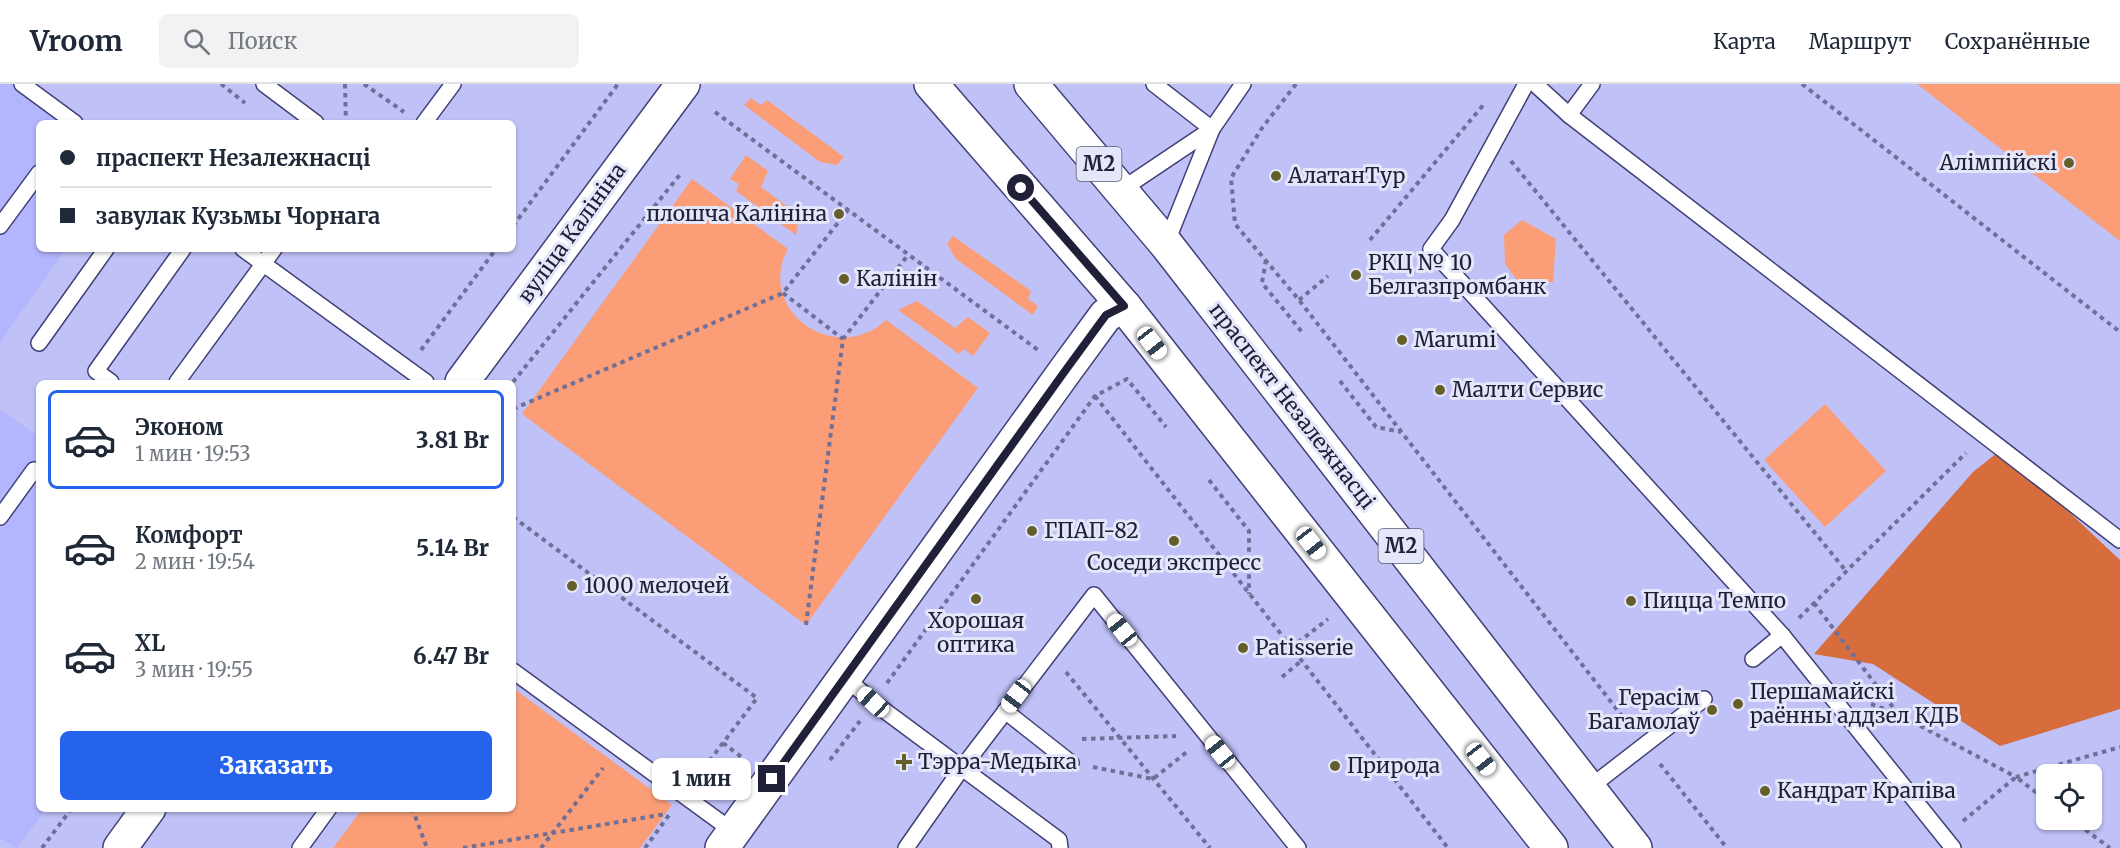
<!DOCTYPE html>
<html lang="ru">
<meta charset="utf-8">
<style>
:root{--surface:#fff;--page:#f2f2f3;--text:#1f2937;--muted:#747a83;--line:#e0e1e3;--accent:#2563eb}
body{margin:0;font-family:Merriweather,serif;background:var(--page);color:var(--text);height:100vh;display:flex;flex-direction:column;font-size:22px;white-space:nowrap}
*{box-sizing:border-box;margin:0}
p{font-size:20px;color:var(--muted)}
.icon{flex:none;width:33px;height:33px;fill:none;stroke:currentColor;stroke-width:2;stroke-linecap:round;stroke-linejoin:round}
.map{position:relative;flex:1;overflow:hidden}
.drawer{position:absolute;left:36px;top:296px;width:480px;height:432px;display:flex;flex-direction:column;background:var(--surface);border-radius:9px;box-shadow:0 2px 4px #0004}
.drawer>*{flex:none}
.top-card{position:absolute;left:36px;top:36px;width:480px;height:132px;border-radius:9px;box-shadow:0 2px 4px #0004;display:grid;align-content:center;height:132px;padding:0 24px;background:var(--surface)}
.controls{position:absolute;left:2036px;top:680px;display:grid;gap:12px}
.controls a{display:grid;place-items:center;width:66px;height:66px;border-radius:9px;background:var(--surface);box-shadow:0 2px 4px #0004;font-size:30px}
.end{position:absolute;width:27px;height:27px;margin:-14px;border:8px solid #202039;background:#fff;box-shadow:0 0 0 3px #fff}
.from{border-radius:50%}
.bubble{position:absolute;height:42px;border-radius:9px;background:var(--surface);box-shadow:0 2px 4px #0004;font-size:20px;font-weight:800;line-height:42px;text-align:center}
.car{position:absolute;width:18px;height:36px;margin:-18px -9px;border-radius:8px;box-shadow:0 0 4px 2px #0007;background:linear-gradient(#fff 24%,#345 0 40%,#fff 0 76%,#345 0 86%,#fff 0)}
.top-card b{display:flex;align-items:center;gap:21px;height:57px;font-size:22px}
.top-card b+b{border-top:2px solid var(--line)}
.top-card i{width:15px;height:15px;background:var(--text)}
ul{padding:10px 0 0;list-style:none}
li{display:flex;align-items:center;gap:18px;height:99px;margin:0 12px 9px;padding:0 12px;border:3px solid transparent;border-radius:9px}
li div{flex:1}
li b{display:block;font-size:22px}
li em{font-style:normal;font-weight:800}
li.current{border-color:var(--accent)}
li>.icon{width:54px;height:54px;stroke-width:1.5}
.primary-button{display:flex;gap:12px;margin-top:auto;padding:12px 24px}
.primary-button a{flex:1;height:69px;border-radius:9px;background:var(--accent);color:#fff;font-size:24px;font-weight:800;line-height:69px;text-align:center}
header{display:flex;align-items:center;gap:36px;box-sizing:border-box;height:84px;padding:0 30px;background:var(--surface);border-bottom:2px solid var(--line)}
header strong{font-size:28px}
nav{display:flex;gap:33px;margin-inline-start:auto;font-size:21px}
.search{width:420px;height:54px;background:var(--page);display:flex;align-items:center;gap:15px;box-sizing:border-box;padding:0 21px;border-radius:9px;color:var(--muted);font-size:22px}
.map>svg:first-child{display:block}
.built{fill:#b3b5fe}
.green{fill:#fb9e78}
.forest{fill:#d76c3d}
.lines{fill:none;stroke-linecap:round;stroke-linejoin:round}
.lane-casing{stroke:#413f77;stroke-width:18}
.secondary-casing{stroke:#413f77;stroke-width:36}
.primary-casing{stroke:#413f77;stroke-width:36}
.path{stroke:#6f7098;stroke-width:4;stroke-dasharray:4.5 4.5;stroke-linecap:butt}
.lane{stroke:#fff;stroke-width:15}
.secondary{stroke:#fff;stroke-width:33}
.primary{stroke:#fff;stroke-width:33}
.route{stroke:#202039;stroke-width:8}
.poi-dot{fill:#635e2a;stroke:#e4e6fa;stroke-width:2}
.labels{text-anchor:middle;stroke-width:6;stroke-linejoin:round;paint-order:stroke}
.shield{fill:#e4e6fa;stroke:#5b5b73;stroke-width:1.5}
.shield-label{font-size:20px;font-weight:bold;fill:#202039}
.poi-label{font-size:21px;fill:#202039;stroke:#e4e6fa;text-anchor:start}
.street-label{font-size:21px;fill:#202039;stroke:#e4e6fa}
</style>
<header>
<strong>Vroom</strong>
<div class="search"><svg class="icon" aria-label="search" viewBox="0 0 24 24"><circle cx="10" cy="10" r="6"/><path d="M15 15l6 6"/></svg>Поиск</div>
<nav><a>Карта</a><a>Маршрут</a><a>Сохранённые</a></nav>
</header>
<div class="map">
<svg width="2120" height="764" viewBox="0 0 2120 764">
<rect width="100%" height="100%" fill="#bfc1f7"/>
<!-- built -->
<g class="built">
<polygon points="0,0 35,0 88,39 39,39 39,165 66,165 0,258"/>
<polygon points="0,325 39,353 39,724 46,725 17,764 0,754"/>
</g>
<!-- green -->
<g class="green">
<polygon points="1917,0 2120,0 2120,157"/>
<polygon points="751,14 761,21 767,16 844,73 837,81 820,78 744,21"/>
<polygon points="746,71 768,87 761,103 799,131 796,151 736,107 739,100 730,95"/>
<path d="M692,95l96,70c-33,59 46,119 98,71l92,68 -172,237 -284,-211z"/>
<polygon points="1522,136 1556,155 1553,198 1520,200 1505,180 1504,151"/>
<polygon points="953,152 1031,207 1028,215 1038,222 1033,231 956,175 947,160"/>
<polygon points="917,217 955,244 968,233 990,249 973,272 964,265 959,270 898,226"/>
<polygon points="1825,320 1886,387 1825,443 1764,376"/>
<polygon points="513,604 672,721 640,764 333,764 362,725 513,724"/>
</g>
<!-- forest -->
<polygon class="forest" points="2002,365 2120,476 2120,625 2000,662 1873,580 1814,570 1973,388"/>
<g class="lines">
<defs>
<g id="lane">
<polyline points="22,0 75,39"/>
<polyline points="264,0 316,39"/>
<polyline points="1154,0 1212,45"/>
<polyline points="1526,0 1452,136 1431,165 1782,551 1953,764"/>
<polyline points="1535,0 1569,31 1592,0"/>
<polyline points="1569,31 2120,456"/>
<polyline points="424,39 453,0"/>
<polyline points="1121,106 1212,45"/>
<polyline points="0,142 39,89"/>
<polyline points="1166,160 1212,45 1243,0"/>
<polyline points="243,165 426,298"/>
<polyline points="39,259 106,165"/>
<polyline points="111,298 96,287 183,165"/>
<polyline points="177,298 274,165"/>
<polyline points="0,433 34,386 39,390"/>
<polyline points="1753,575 1782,551"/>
<polyline points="513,587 734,748"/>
<polyline points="846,594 873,618 1059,756 1060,764"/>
<polyline points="1005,627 1071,679"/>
<polyline points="1589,704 1704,615"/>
<polyline points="300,764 329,724"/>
<polyline points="906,764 962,684 1094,511 1298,764"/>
</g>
<g id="secondary">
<polyline points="462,298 683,0"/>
<polyline points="120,764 149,724"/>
<polyline points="722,764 1065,287 1106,231 1124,222"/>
</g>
<g id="primary">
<polyline points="931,0 1124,222 1551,764"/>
<polyline points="1031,0 1166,160 1635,764"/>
</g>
</defs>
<!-- lane casing -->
<use href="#lane" class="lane-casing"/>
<!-- secondary casing -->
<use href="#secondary" class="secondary-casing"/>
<!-- primary casing -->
<use href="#primary" class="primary-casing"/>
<!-- path -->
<g class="path">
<polyline points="221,0 245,19"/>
<polyline points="345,0 346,39"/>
<polyline points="364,0 404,28"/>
<polyline points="1296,0 1262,44 1231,94 1235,140 1299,216 1629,641"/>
<polyline points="1802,0 2120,248"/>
<polyline points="715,28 1038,266"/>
<polyline points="1511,77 1846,487"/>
<polyline points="513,142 618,0"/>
<polyline points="1370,156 1485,19"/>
<polyline points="1266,176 1262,199 1302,248"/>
<polyline points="783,209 843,255"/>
<polyline points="1299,216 1328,192"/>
<polyline points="421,266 496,165"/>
<polyline points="1340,297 1376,343 1401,348"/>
<polyline points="513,298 682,88"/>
<polyline points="1095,312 1448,764"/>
<polyline points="513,325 783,209 848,126"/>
<polyline points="1209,396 1249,447 1249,510"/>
<polyline points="513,433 757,614 698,692"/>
<polyline points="1814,519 1898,630"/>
<polyline points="1799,534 1966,369"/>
<polyline points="806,541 843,255 908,171"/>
<polyline points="1291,564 1328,535"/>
<polyline points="1066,588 1210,764"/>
<polyline points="1282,593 1301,577"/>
<polyline points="887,599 1095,312 1127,295 1166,343"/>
<polyline points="1871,620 1898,630 2016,693 2120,663"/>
<polyline points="1082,655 1176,652"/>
<polyline points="723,659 744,675"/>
<polyline points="830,676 860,637"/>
<polyline points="1660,680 1727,764"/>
<polyline points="1093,683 1153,695 1188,667"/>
<polyline points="412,724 427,764"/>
<polyline points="2071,735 2110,764"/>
<polyline points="1963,737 2016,693 2046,716"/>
<polyline points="42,764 72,724"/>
<polyline points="463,764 666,730"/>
<polyline points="541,764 603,684"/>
<polyline points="645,764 669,731"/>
</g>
<!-- lane -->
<use href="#lane" class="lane"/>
<!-- secondary -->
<use href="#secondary" class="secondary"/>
<!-- primary -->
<use href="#primary" class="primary"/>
</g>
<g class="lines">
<!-- route -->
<polyline class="route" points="772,695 1065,287 1106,231 1124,222 1021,104"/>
</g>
<!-- markers -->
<g class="poi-dot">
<circle cx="2069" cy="79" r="6"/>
<circle cx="1276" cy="92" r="6"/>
<circle cx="839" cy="130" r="6"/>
<circle cx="1356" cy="191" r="6"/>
<circle cx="844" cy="195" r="6"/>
<circle cx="1402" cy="256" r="6"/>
<circle cx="1440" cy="306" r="6"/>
<circle cx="1032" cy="447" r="6"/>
<circle cx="1174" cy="457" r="6"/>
<circle cx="572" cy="502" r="6"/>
<circle cx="976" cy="515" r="6"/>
<circle cx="1631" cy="517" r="6"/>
<circle cx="1243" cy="564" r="6"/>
<circle cx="1738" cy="620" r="6"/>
<circle cx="1712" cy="626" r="6"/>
<path d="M901 669h6v6h6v6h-6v6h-6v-6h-6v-6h6z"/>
<circle cx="1335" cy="682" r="6"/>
<circle cx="1765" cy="707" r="6"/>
</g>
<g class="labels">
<!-- shield labels -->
<g class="shield">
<rect x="1076.5" y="63" width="45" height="34" rx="4.5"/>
<rect x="1378.5" y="445" width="45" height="34" rx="4.5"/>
</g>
<g class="shield-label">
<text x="1099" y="87">М2</text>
<text x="1401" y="469">М2</text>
</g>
<!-- poi labels -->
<g class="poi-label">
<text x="2057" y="86" text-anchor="end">Алімпійскі</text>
<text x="1288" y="99">АлатанТур</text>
<text x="827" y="137" text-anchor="end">плошча Калініна</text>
<text x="1368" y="186">РКЦ № 10<tspan x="1368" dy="24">Белгазпромбанк</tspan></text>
<text x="856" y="202">Калінін</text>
<text x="1414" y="263">Marumi</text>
<text x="1452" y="313">Малти Сервис</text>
<text x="1044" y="454">ГПАП-82</text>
<text x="1174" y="486" text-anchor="middle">Соседи экспресс</text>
<text x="584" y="509">1000 мелочей</text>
<text x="1643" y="524">Пицца Темпо</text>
<text x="976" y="544" text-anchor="middle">Хорошая<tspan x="976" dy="24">оптика</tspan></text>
<text x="1255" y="571">Patisserie</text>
<text x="1750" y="615">Першамайскі<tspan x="1750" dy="24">раённы аддзел КДБ</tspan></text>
<text x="1700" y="621" text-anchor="end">Герасім<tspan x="1700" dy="24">Багамолаў</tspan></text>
<text x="918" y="685">Тэрра-Медыка</text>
<text x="1347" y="689">Природа</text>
<text x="1777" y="714">Кандрат Крапіва</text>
</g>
<!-- street labels -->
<g class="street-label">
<text transform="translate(572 149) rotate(-54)" y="7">вуліца Калініна</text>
<text transform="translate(1292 322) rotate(52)" y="7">праспект Незалежнасці</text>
</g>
</g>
</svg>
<div class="controls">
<a><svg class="icon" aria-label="locate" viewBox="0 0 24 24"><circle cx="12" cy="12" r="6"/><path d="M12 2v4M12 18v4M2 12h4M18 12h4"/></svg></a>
</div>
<i class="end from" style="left:1021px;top:104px"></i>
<i class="end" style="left:772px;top:695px"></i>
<div class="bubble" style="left:652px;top:674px;width:99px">1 мин</div>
<i class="car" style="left:1152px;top:259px;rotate:142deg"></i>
<i class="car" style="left:1311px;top:459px;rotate:142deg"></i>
<i class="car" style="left:1122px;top:546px;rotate:321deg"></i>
<i class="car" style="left:1016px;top:612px;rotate:217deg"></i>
<i class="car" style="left:873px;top:618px;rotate:312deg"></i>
<i class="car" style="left:1220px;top:668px;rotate:321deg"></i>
<i class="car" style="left:1481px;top:675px;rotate:142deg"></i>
<div class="top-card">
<b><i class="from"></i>праспект Незалежнасці</b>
<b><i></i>завулак Кузьмы Чорнага</b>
</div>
<section class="drawer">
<ul>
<li class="current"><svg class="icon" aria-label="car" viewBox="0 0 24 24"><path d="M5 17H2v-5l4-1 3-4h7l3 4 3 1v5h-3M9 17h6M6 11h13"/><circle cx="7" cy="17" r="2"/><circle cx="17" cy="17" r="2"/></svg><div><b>Эконом</b><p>1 мин · 19:53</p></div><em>3.81 Br</em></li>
<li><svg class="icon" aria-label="car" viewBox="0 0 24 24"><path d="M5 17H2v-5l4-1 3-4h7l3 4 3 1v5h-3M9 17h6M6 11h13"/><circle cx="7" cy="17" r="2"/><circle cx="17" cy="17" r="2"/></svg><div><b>Комфорт</b><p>2 мин · 19:54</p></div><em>5.14 Br</em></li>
<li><svg class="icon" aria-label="car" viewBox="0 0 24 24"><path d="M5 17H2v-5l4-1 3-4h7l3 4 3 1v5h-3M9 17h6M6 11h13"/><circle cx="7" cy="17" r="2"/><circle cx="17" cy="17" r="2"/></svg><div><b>XL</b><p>3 мин · 19:55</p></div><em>6.47 Br</em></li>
</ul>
<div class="primary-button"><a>Заказать</a></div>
</section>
</div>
